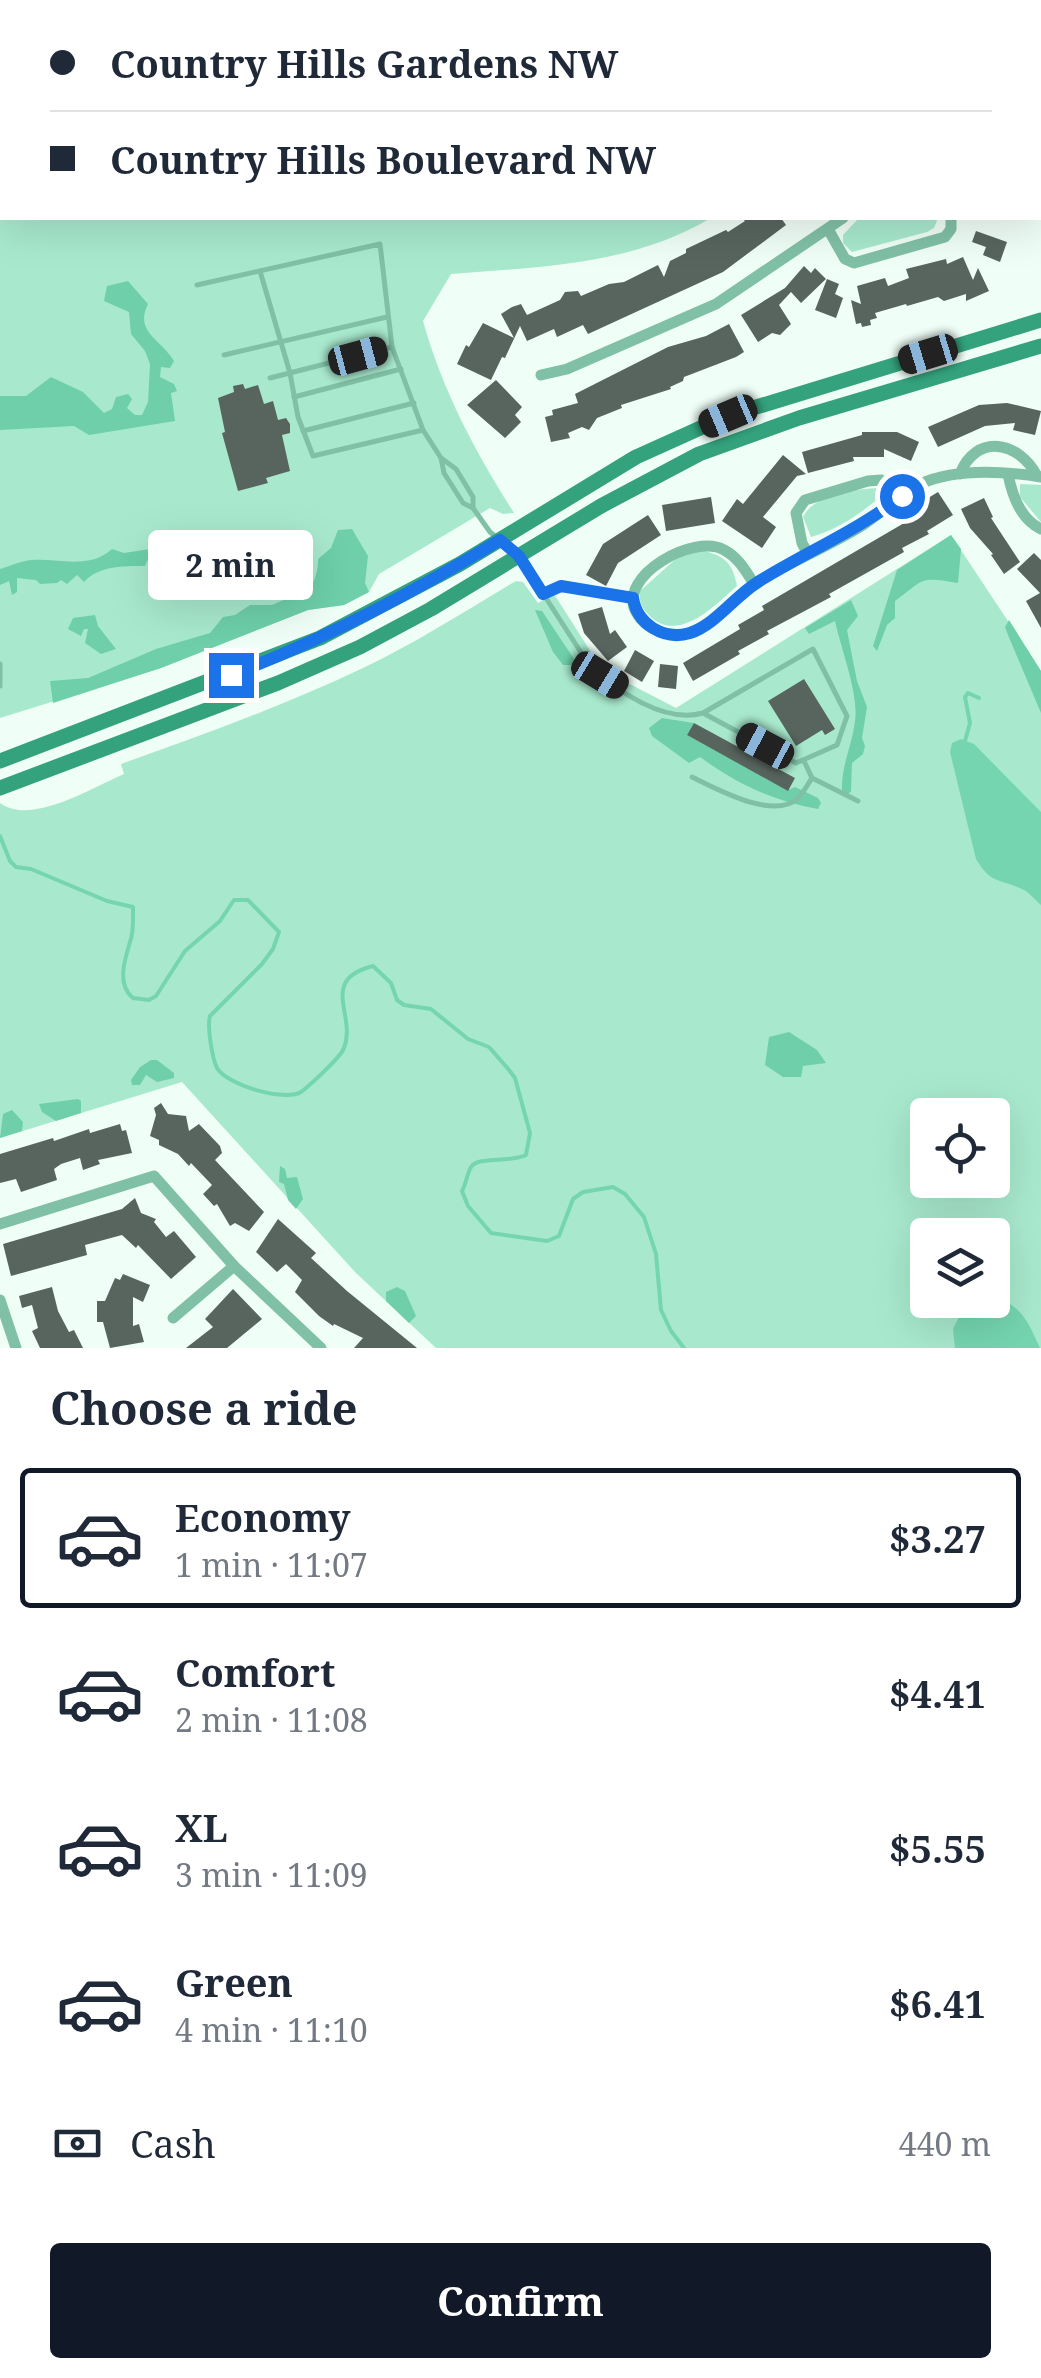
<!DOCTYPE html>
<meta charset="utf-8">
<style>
:root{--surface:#fff;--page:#f6f6f7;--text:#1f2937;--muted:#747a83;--line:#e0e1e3;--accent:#111827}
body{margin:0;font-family:"Noto Serif",serif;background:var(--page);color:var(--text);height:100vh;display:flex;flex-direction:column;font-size:38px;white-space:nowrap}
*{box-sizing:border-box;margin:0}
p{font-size:32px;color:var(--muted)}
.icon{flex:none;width:55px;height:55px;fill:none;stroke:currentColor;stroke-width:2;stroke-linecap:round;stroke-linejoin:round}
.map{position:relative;height:1348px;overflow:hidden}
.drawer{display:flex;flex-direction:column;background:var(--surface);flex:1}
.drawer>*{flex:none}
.top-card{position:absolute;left:0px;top:0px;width:1042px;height:220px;box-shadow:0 10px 40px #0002;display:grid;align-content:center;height:220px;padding:0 50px;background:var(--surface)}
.buttons{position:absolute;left:910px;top:1098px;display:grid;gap:20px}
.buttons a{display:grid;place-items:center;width:100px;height:100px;border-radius:10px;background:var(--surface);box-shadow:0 10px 40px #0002;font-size:50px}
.end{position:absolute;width:45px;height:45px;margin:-22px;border:12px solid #1a73e8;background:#fff;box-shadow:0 0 0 5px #fff}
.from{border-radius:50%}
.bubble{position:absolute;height:70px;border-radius:10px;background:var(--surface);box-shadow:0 10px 40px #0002;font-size:32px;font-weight:700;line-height:70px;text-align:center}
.car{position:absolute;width:30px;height:60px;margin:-30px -15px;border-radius:12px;box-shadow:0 0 8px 2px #0007;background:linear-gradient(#222 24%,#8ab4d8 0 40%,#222 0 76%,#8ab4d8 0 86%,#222 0)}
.top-card b{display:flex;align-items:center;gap:35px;height:95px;font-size:38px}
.top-card b+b{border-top:2px solid var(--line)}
.top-card i{width:25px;height:25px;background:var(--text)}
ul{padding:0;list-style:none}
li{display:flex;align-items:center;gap:30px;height:140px;margin:0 20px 15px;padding:0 30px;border:5px solid transparent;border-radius:10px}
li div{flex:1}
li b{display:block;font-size:38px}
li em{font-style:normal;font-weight:700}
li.selected{border-color:var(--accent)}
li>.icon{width:90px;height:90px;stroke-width:1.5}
h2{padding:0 50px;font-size:45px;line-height:120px}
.pay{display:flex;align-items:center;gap:25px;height:110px;padding:0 50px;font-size:38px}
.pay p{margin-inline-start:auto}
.button{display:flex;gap:20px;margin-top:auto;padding:20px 50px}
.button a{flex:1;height:115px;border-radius:10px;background:var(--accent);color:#fff;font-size:40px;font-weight:700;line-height:115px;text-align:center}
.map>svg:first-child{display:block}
.green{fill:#a8e9ce;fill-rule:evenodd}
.forest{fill:#6ecfaa}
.water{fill:#75d5b1}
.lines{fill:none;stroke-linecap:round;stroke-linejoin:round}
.stream{stroke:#75d5b1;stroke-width:4}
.building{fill:#58655f}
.lane{stroke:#80c0a6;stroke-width:5}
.street{stroke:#80c0a6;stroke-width:11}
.secondary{stroke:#33a27d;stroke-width:15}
.route{stroke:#1a73e8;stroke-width:12}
</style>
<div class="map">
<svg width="1041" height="1348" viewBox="0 0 1041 1348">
<rect width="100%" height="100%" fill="#effef7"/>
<!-- green -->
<g class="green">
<path d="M0,0l107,2h-105v216h709c-79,47 -170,49 -260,56l-28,47c20,71 52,130 91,192l-11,1 -13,-6 -111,66 -10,18 -25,13 -36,5 -147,58 -161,50z"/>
<polygon points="617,0 999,0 999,2 618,2"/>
<polygon points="859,218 938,218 934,228 927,232 852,252 843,243 843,235"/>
<polygon points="1020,484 1041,485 1041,522 1020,497"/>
<path d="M878,488l7,5c-21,18 -47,37 -74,44l-8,-20c11,-23 52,-28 75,-29z"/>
<path d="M951,535l90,136v677h-605l-80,-75 -174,-191 -182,56v-335c31,23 91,-15 124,-29l-3,-10c82,-29 164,-59 242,-96 53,-25 102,-57 153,-87l7,1 15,21 16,-9 42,66 26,20 54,28zM928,1115h64v65h-64zM928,1235h64v65h-64z"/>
<path d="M696,549c26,6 36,10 41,37 -21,18 -55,55 -84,33 -9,-8 -15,-16 -13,-28l39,-35z"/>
</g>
<!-- forest -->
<g class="forest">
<path d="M128,281l20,23c-14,28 13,35 26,57l-4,7 -9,-1 -1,10 14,7 3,7 -6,2 4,28 -86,14 -15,-9 -74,4v-34h26l25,-19 32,15 21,21 8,-4 4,-12 12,-3 4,5 -5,9 8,7h7l6,-13 2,-38 -5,-13 -14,-17 -2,-22 -25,-11 3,-15z"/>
<path d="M352,529l16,27 -3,27 4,9 -25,13 -36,5 -147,58 -108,35 -3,-22 38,-3 68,-29 54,-16 13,-16 12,-2 15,-10h22l18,-8 19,2c1,-14 10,-24 9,-40l13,-11 7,-18z"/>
<path d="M951,535l10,14 -3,34c-40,-7 -33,-4 -63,18v17l-8,7 -10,26 -4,-5 24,-76z"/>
<path d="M203,538l6,19c-15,22 -37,11 -54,0l-8,4 -2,5c-22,0 -47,0 -61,16l-7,-7 -10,9 -6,-4 -4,3 -17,1 -4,-4 -19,-2v14l-5,3 -3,-14 -9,4v-16c11,-3 20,-8 32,-9 27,-2 57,10 80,-11l12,4 26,-4 45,6z"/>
<path d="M851,600l7,16 -11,14 10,51 10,26 -5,31 3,8 -2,8 -11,9 -1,29 -4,2 -5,-3c-1,-25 10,-45 13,-70 4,-27 -14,-72 -20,-100l-26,13 -4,-6z"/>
<polygon points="535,610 542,611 574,659 571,665 563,665 553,652"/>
<polygon points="95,615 98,626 116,649 101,654 85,643 88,629 84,629 81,636 68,629 73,618"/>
<polygon points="1009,620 1041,671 1041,713 1008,635 1005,627"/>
<path d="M662,718l32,5 -7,12 101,55 7,-3 23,11 3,5 -3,6c-45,-8 -81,-25 -118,-52l-11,6 -37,-27 -3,-8z"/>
<polygon points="789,1032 817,1050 826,1063 803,1066 801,1077 783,1077 765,1065 769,1037"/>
<polygon points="151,1060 157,1060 174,1073 174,1078 157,1082 146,1075 140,1085 132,1085 131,1080 140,1067"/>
<polygon points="78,1099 81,1101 81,1113 56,1121 42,1112 39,1104"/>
<polygon points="12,1110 23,1122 22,1131 0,1138 3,1114"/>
<polygon points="280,1166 285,1169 287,1178 297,1177 303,1199 296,1209 288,1200 284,1184 279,1182"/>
<polygon points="397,1287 405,1291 416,1316 409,1323 386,1301 386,1292"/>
</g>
<!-- water -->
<g class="water">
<path d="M961,739l13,5 67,68v93c-6,-5 -12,-13 -19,-16 -24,-11 -30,-4 -46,-30l-26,-107 2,-9z"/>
<path d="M996,1299c26,5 34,27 44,49h-85l-2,-19 11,-22 15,-7z"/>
</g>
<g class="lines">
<!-- stream -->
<g class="stream">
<polyline points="965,741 970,723 965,697 968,693 979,698"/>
<path d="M0,836l10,25 6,6 15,2 76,32 26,6c0,11 1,25 -3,35 -5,17 -14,42 3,56l16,2 7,-4 29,-45 35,-30 14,-21h14l31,32 -6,17 -11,15 -52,52c-3,10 2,42 7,52 10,17 67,34 84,24 8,-6 40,-35 43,-44 13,-33 -26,-68 29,-82l18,17 6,17 7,5 27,4 37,30 21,8 20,23 6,8 15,55 -4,22c-16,8 -48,1 -55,12 -4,7 -5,17 -9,24l6,15 23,27 56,8 12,-5 14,-37 10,-7 30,-5 12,7 19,23 12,37 5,56 10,21 13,17"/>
</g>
</g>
<!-- building -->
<g class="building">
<polygon points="742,218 781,218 786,225 723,272 588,334 583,325 557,337 554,329 527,341 520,326 505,358 502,357 491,380 457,364 466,345 469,347 483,323 514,338 501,314 512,307 521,304 527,315 560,300 565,292 578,291 581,296 609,284 624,282 658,265 664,277 670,261 686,253 686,249 726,230 728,232 745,221"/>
<polygon points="976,231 1007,242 1000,262 983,255 986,247 972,242"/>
<polygon points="963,257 973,280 978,268 989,291 966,301 966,294 944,301 938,297 907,306 906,304 875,313 877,318 870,320 871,325 862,327 861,323 856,324 851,300 861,304 857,286 885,278 888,286 909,278 906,269 946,259 947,264"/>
<polygon points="804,266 811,273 815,268 826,279 801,303 791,292 779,305 791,324 780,335 772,333 758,342 741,315 785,288"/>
<polygon points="827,279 839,284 835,294 843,298 836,318 815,310"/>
<polygon points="729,324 744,352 736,357 684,377 683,381 670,387 671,389 621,405 622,408 597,418 589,430 582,427 568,433 570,438 551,442 545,417 553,415 552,410 578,403 575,394 668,347 706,336"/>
<polygon points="496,380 522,407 515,415 521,422 505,438 467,405"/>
<polygon points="243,384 245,389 258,385 264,404 273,401 278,420 286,418 290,424 290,433 282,435 290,471 266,478 268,483 238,491 222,433 225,432 218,398 234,392 233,386"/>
<polygon points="1007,403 1041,411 1035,435 1013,430 1015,423 985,426 938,447 928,427 979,405"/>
<polygon points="862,432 897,432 919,442 911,461 884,449 884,457 853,457 854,461 808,473 802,452 862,435"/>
<polygon points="783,455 806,474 797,476 763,517 776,527 762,548 722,521 737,499 743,504"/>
<polygon points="938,492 953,515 927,531 929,534 902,548 904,552 829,594 831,597 767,631 769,634 738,651 740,654 693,681 683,663 740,629 738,625 764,610 762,606 923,512 918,504"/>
<polygon points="711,497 715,523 666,531 662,505"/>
<polygon points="984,498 993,517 991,518 1020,562 1004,574 991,555 993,554 970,528 961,509"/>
<polygon points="648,515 661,535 618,563 606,586 586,575 603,544"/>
<polygon points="181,536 198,538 196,555 179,552"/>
<polygon points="1034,553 1041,560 1041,628 1026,601 1040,593 1017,569"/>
<polygon points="602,607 610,634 615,630 627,647 608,661 584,633 578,614"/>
<polygon points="635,650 654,661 642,682 624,671"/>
<polygon points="660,664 678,666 676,689 658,687"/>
<polygon points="804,679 835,729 825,735 822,730 796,746 768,701"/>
<polygon points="694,723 795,778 788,791 687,735"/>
<polygon points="161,1103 168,1114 186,1116 189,1131 199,1124 220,1146 222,1153 215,1160 264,1212 249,1231 235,1223 230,1226 217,1204 214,1206 203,1194 212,1185 191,1163 189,1166 178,1154 159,1145 159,1140 150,1136 156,1115 154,1108"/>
<polygon points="120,1124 122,1131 126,1130 132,1153 98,1160 100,1164 83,1170 80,1158 61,1164 54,1169 57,1180 21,1192 16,1179 0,1183 0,1154 53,1138 54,1141 89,1129 90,1133"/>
<polygon points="135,1198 141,1213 156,1219 154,1222 166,1237 174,1231 196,1257 171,1279 138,1245 136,1248 122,1235 85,1245 87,1255 11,1276 3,1244 122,1209"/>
<polygon points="278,1219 316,1253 311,1258 347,1291 417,1348 354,1348 363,1338 334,1324 333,1326 319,1316 295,1292 302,1280 286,1264 277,1272 256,1252"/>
<polygon points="123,1274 150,1285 143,1302 133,1297 133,1326 139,1324 144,1342 110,1348 103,1322 97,1322 97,1301 105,1301 115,1278 120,1280"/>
<polygon points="52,1287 58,1311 69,1332 74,1330 83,1348 40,1348 32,1331 38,1328 32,1305 22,1308 19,1296"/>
<polygon points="233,1289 262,1319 227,1348 186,1348 213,1327 205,1319"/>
</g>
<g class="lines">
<!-- lane -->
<g class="lane">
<polyline points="260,271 290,373 298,417 313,456 423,430"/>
<polyline points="197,285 380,244 392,347 423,430 441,458 456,469 473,497 473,508"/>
<polyline points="224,355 387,317"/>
<polyline points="270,378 392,347"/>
<polyline points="294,397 401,369"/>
<polyline points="303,431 414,403"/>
<path d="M441,458l3,15 19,30 10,5 17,24 29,24 70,109c28,26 75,59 114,48l110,-64 34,67 -10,29 -41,18 -93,-50"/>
<path d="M544,593c32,-14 53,4 86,5"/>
<polyline points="0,664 0,686"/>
<path d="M692,777c25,12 82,44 106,21 6,-6 10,-14 14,-20l-8,-17"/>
<polyline points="812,778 858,801"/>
</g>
<!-- street -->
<g class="street">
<polyline points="194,0 195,2"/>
<polyline points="535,0 537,1"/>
<polyline points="1015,0 1016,2"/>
<polyline points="470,2 474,0"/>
<polyline points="1040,62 1041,64"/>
<polyline points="1040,80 1041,79"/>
<polyline points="828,229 845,259 854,263 945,237 951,229 951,218"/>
<polyline points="541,375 567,369 716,304 843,218"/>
<path d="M960,474c16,-41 59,-33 77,2"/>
<path d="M1008,474c4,21 12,45 33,55"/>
<polyline points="808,554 802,543 796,513 805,500 868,481 881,480 902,495"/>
<path d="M754,584c-8,-13 -16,-27 -30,-34 -30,-17 -107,26 -88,62 10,19 35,26 53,21 26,-8 46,-36 67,-50 33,-21 69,-35 102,-55 21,-12 39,-34 62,-44 36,-16 83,-13 121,-7"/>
<polyline points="0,1224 154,1176 234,1266 321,1348"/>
<polyline points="0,1300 16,1348"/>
<polyline points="173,1318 234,1266"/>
</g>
<!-- secondary -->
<g class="secondary">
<polyline points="0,761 320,638 460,564 636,457 727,416 1041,320"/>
<polyline points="0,788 278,683 360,647 431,609 601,506 699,454 799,418 1041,346"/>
</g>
</g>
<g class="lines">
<!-- route -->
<path class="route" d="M231,675c95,-36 183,-83 269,-135l19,16 24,38 18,-8 72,12c4,26 31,43 57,35 25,-8 45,-37 68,-51 48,-30 99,-51 144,-86"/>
</g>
</svg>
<div class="buttons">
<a><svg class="icon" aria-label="locate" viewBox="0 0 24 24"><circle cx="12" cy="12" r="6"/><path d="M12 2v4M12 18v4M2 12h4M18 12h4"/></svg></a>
<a><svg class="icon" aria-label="layers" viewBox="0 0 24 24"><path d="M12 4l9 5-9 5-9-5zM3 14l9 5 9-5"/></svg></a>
</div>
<i class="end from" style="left:902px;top:496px"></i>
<i class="end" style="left:231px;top:675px"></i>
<div class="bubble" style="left:148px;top:530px;width:165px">2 min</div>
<i class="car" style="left:928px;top:354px;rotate:253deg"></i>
<i class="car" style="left:358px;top:356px;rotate:75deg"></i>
<i class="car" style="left:728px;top:416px;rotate:247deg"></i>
<i class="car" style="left:600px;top:675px;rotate:121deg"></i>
<i class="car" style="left:765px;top:746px;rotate:298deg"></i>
<div class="top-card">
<b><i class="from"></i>Country Hills Gardens NW</b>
<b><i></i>Country Hills Boulevard NW</b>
</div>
</div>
<section class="drawer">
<h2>Choose a ride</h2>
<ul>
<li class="selected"><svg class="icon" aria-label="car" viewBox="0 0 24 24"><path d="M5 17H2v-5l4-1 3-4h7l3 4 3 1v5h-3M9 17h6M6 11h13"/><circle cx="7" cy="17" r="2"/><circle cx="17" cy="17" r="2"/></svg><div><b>Economy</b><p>1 min · 11:07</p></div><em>$3.27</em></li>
<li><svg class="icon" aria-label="car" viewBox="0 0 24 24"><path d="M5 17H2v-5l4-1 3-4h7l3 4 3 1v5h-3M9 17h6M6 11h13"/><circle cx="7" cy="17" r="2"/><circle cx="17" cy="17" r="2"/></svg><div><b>Comfort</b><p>2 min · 11:08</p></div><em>$4.41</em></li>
<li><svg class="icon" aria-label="car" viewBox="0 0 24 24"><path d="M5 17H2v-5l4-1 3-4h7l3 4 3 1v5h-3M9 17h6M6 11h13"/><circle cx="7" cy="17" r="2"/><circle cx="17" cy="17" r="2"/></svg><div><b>XL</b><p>3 min · 11:09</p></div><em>$5.55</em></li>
<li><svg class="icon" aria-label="car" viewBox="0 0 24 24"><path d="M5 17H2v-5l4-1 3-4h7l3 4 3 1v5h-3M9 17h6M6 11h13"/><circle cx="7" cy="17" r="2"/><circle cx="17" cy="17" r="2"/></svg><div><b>Green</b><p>4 min · 11:10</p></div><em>$6.41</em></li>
</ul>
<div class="pay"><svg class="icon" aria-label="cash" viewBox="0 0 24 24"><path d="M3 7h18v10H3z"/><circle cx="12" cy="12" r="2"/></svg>Cash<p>440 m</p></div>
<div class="button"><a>Confirm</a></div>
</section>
